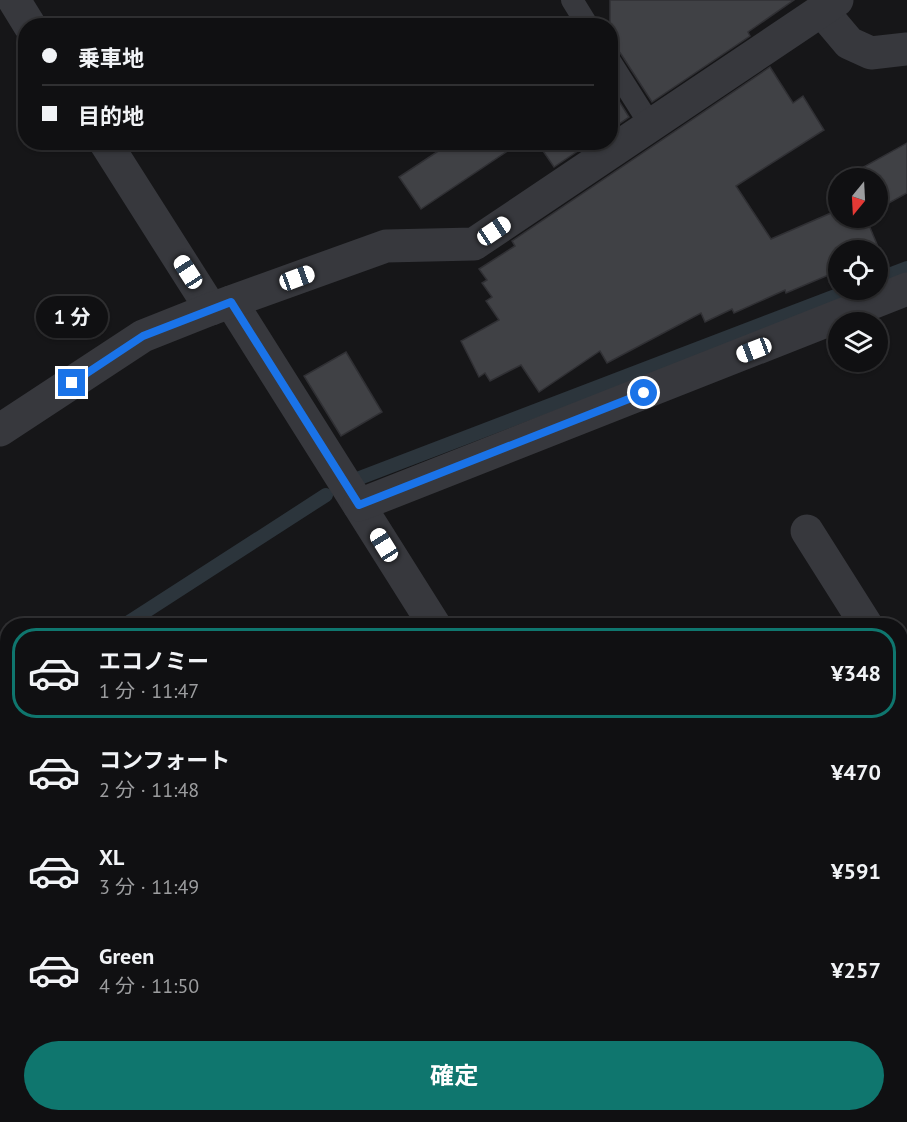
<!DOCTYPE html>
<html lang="ja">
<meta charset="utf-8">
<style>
:root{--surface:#101012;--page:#1e1e20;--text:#f1f3f6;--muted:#9c9d9f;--line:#303032;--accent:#0f766e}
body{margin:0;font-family:"PT Sans","Noto Sans JP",sans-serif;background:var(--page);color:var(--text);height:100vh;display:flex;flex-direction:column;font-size:22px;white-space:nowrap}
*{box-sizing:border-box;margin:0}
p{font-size:20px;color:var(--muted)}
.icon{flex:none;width:33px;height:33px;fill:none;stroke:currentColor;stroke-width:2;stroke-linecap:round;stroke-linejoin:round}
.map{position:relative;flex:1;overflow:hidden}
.side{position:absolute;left:0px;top:618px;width:908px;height:504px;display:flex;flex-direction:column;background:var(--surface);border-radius:24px 24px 0 0;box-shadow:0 2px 4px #0004,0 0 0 2px var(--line)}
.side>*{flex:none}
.top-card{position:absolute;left:18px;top:18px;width:600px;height:132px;border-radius:24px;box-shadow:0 2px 4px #0004,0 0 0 2px var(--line);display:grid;align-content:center;height:132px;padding:0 24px;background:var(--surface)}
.needle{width:39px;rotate:198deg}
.tools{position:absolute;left:828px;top:168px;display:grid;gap:12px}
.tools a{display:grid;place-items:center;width:60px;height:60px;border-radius:50%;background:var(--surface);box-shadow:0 2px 4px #0004,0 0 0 2px var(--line);font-size:30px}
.end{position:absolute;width:27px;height:27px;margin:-14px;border:8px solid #1a73e8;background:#fff;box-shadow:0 0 0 3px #fff}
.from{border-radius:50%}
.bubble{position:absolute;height:42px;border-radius:21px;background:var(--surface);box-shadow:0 2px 4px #0004,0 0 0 2px var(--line);font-size:20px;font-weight:700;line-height:42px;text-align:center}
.car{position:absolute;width:18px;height:36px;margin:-18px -9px;border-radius:8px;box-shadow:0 0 4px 2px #0007;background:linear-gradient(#fff 24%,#345 0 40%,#fff 0 76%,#345 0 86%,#fff 0)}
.top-card b{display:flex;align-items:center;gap:21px;height:57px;font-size:22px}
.top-card b+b{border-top:2px solid var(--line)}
.top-card i{width:15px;height:15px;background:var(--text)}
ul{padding:10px 0 0;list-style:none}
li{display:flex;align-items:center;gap:18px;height:90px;margin:0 12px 9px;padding:0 12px;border:3px solid transparent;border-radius:24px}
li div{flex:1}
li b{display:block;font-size:22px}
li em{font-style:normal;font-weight:700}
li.on{border-color:var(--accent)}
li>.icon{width:54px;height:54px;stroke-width:1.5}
.action{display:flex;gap:12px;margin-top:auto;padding:12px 24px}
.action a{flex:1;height:69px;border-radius:36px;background:var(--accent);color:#fff;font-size:24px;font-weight:700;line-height:69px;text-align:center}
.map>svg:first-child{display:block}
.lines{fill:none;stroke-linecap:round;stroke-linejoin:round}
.stream{stroke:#2c353c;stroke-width:14}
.building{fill:#404145;stroke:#303034;stroke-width:1.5}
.lane{stroke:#37383d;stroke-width:22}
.street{stroke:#37383d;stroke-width:33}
.route{stroke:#1a73e8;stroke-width:8}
</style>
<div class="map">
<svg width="907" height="1122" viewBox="0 0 907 1122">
<rect width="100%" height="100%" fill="#161618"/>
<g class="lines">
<!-- stream -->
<g class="stream">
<polyline points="878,279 907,268"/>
<polyline points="357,479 851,290"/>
<polyline points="123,626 326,495"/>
<polyline points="0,704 8,700"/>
</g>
</g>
<!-- building -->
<g class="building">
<polygon points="610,0 794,0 748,32 750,36 652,102 621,54 617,49 610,48"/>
<polygon points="770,67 793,103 803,96 824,130 736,186 771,239 838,210 838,218 866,218 881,254 878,255 878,250 838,250 838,271 786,293 785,290 734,313 732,309 705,322 701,313 607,363 600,351 539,392 521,365 490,381 485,373 479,377 461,341 499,320 486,301 492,297 482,283 487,280 479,269 515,246 512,241"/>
<polygon points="610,87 629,117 610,130"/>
<polygon points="452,142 521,142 421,209 399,177"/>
<polygon points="537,142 591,142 554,167"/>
<polygon points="907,143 907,193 878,209 878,178 854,178 851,174"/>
<polygon points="346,352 382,412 341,436 304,376"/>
</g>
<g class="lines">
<!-- lane -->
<g class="lane">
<polyline points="572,0 588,26"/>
<polyline points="610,61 651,126"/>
</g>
<!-- street -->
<g class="street">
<polyline points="14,0 30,26"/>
<polyline points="822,11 849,43 871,53 907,49"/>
<polyline points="105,142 211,309"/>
<polyline points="231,302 435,626"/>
<polyline points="0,430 143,336 211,309 386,246 474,244 837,0"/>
<polyline points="359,505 907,289"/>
<polyline points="807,531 867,626"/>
<polyline points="900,678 907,689"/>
<polyline points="900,872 907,868"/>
<polyline points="0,1079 8,1087"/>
<polyline points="30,1114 36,1122"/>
<polyline points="512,1122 523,1114"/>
</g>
</g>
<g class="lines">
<!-- route -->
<polyline class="route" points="72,383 143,336 231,302 359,505 644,393"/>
</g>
</svg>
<div class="tools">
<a><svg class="needle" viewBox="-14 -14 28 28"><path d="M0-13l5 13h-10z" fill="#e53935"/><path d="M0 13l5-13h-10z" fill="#9c9d9f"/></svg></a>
<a><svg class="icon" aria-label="locate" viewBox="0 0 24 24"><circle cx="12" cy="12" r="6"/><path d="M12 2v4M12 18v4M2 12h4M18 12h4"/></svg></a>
<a><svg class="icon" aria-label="layers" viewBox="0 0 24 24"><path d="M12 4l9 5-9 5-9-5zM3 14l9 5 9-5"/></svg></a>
</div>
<i class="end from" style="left:644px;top:393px"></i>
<i class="end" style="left:72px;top:383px"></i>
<div class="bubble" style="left:36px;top:296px;width:72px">1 分</div>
<i class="car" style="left:494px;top:231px;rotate:56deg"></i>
<i class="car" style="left:188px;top:272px;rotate:327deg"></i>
<i class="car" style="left:297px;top:278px;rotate:70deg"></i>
<i class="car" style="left:754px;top:350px;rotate:249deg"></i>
<i class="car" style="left:384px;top:545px;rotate:328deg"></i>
<div class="top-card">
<b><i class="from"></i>乗車地</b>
<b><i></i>目的地</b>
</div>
<section class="side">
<ul>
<li class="on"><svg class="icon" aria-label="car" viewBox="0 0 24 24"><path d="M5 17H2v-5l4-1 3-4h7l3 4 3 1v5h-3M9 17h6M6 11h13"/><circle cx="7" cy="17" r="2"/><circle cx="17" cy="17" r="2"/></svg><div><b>エコノミー</b><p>1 分 · 11:47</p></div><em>¥348</em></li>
<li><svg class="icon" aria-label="car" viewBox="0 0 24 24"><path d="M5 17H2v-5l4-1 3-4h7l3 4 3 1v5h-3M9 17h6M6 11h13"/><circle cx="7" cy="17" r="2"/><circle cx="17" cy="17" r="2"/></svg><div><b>コンフォート</b><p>2 分 · 11:48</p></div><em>¥470</em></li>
<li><svg class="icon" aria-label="car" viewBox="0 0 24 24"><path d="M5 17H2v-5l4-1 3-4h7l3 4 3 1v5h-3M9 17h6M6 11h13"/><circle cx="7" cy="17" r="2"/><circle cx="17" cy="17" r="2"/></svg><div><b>XL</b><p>3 分 · 11:49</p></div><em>¥591</em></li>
<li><svg class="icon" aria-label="car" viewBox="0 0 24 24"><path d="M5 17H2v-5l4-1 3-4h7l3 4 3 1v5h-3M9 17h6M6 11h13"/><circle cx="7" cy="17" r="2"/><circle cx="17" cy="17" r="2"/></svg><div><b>Green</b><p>4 分 · 11:50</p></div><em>¥257</em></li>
</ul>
<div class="action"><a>確定</a></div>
</section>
</div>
